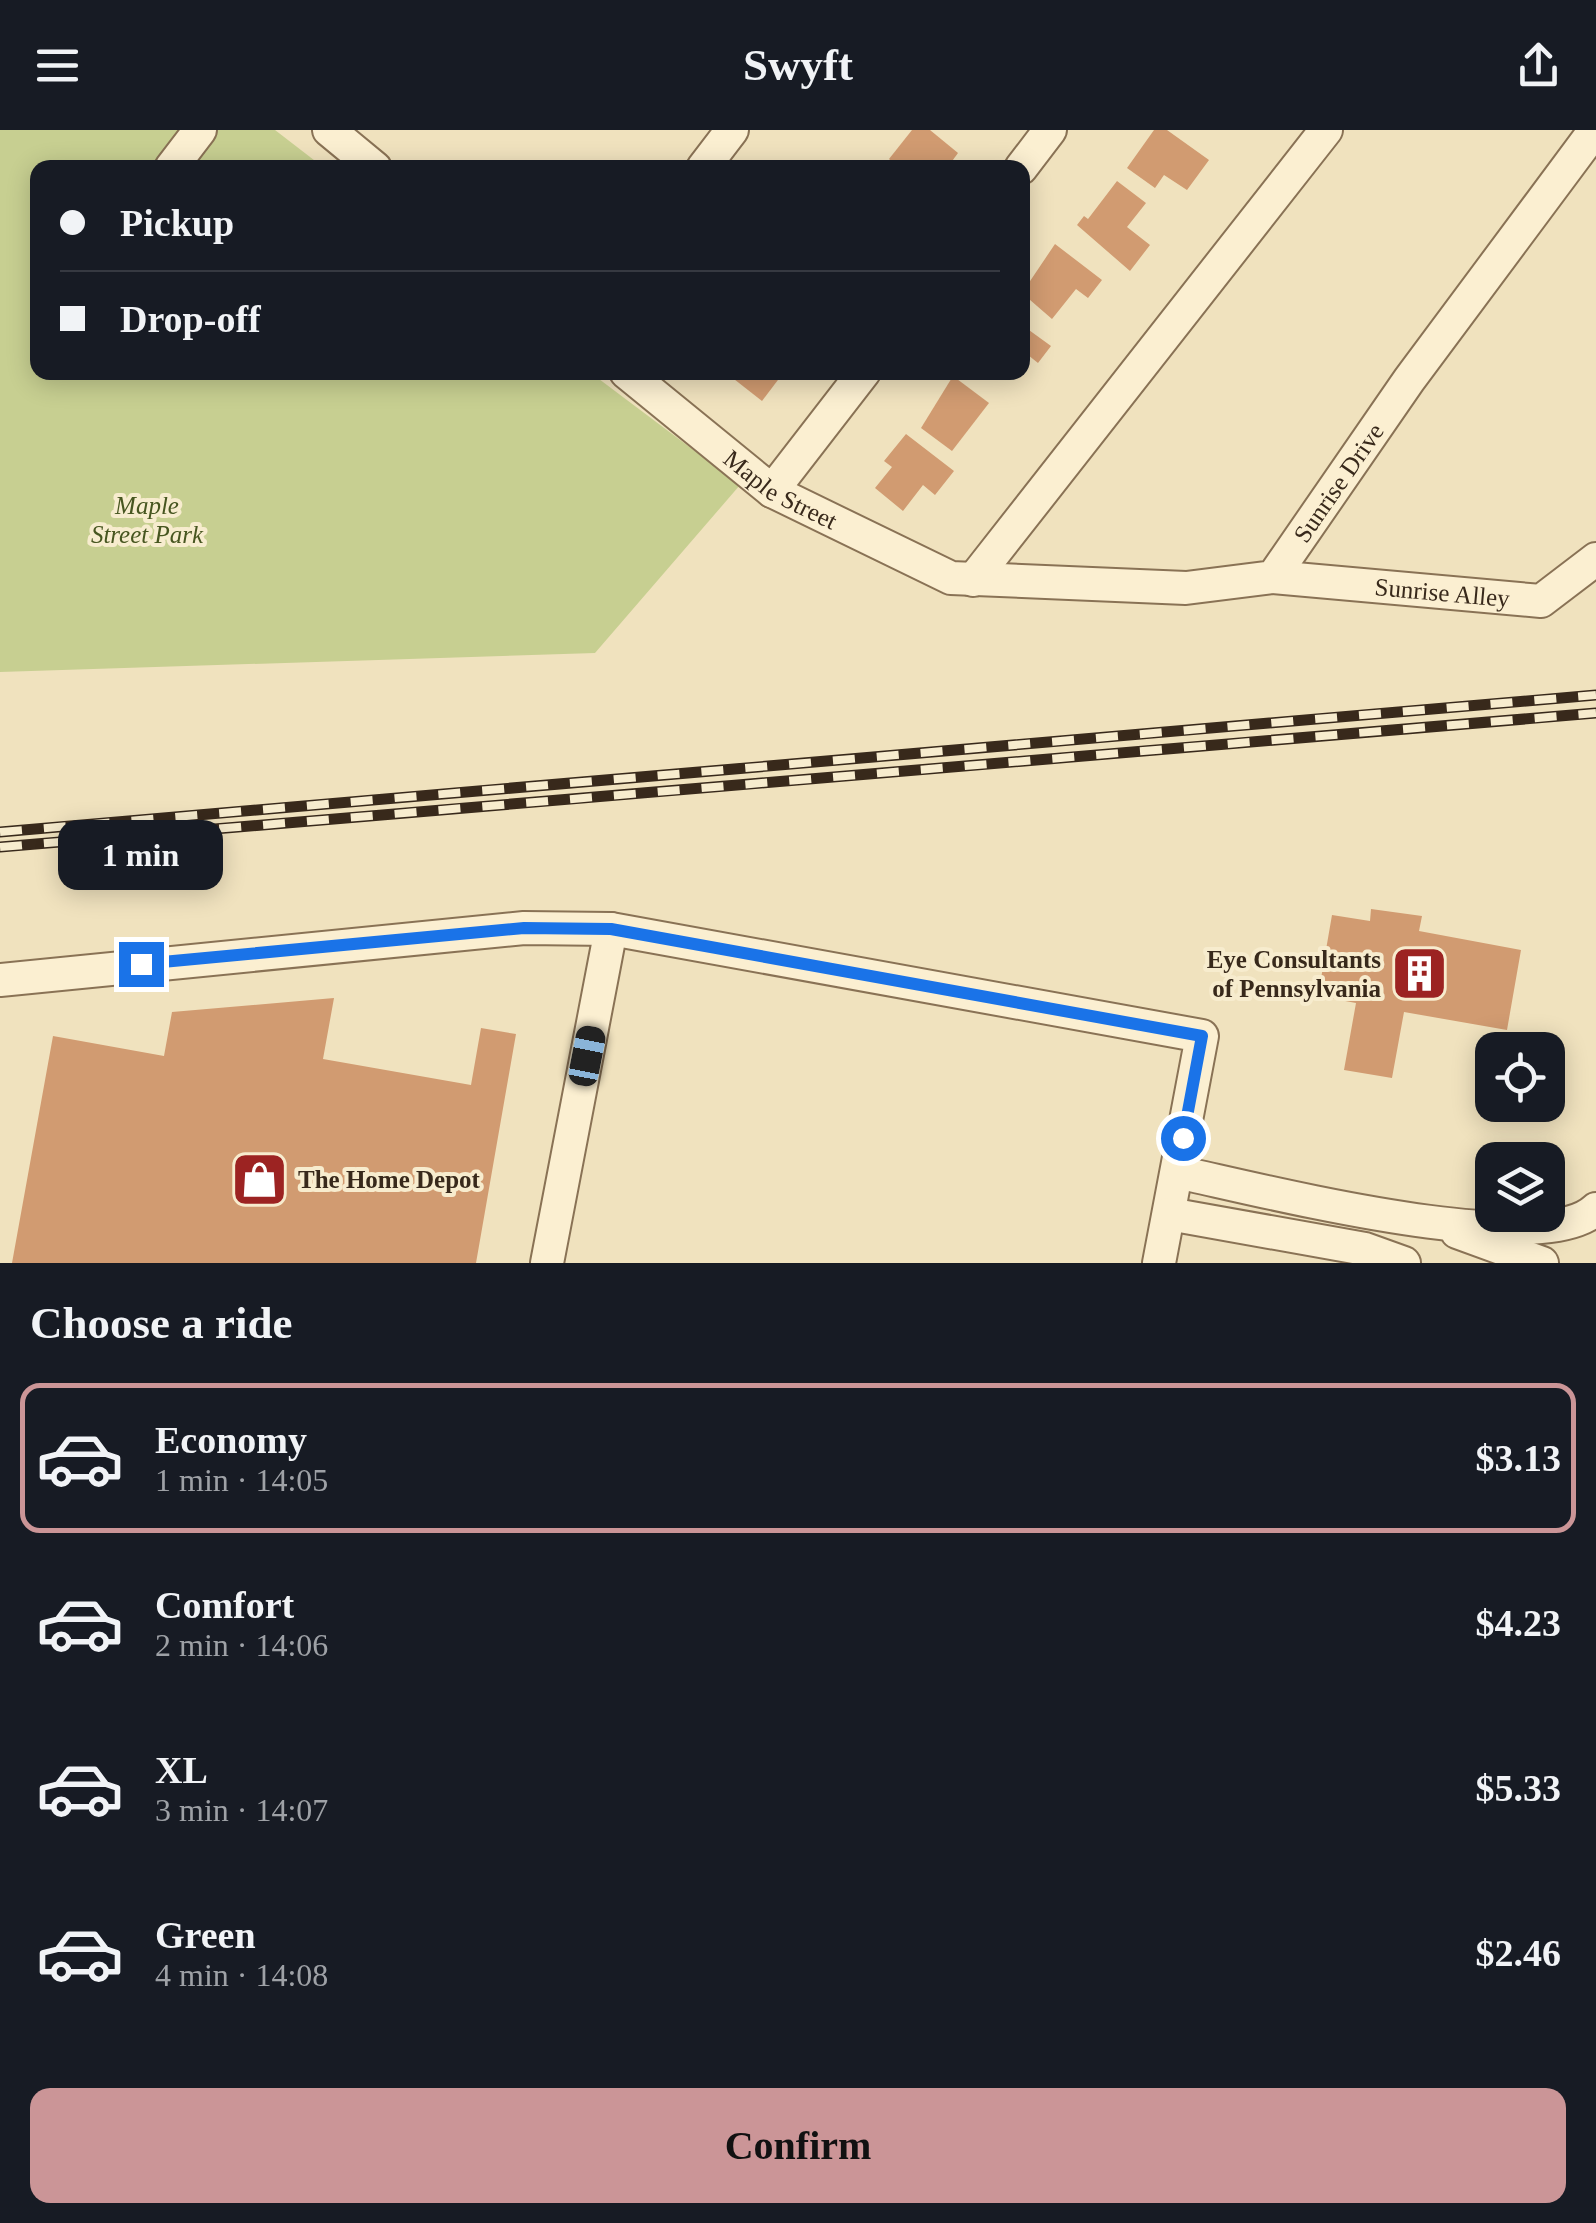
<!DOCTYPE html>
<meta charset="utf-8">
<style>
:root{--surface:#171b24;--page:#242831;--text:#f1f3f6;--muted:#9ea1a6;--line:#363941;--accent:#cb9597}
body{margin:0;font-family:"Times New Roman",serif;background:var(--page);color:var(--text);height:100vh;display:flex;flex-direction:column;font-size:38px;white-space:nowrap}
*{box-sizing:border-box;margin:0}
p{font-size:32px;color:var(--muted)}
.icon{flex:none;width:55px;height:55px;fill:none;stroke:currentColor;stroke-width:2;stroke-linecap:round;stroke-linejoin:round}
.map{position:relative;height:1133px;overflow:hidden}
.side{display:flex;flex-direction:column;background:var(--surface);flex:1}
.side>*{flex:none}
.hud{position:absolute;left:30px;top:30px;width:1000px;height:220px;border-radius:20px;box-shadow:0 5px 25px #0003;display:grid;align-content:center;height:220px;padding:0 30px;background:var(--surface)}
.fabs{position:absolute;left:1475px;top:902px;display:grid;gap:20px}
.fabs a{display:grid;place-items:center;width:90px;height:90px;border-radius:20px;background:var(--surface);box-shadow:0 5px 25px #0003;font-size:50px}
.end{position:absolute;width:45px;height:45px;margin:-22px;border:12px solid #1a73e8;background:#fff;box-shadow:0 0 0 5px #fff}
.from{border-radius:50%}
.bubble{position:absolute;height:70px;border-radius:20px;background:var(--surface);box-shadow:0 5px 25px #0003;font-size:32px;font-weight:800;line-height:70px;text-align:center}
.car{position:absolute;width:30px;height:60px;margin:-30px -15px;border-radius:12px;box-shadow:0 0 8px 2px #0007;background:linear-gradient(#222 24%,#8ab4d8 0 40%,#222 0 76%,#8ab4d8 0 86%,#222 0)}
.hud b{display:flex;align-items:center;gap:35px;height:95px;font-size:38px}
.hud b+b{border-top:2px solid var(--line)}
.hud i{width:25px;height:25px;background:var(--text)}
ul{padding:0;list-style:none}
li{display:flex;align-items:center;gap:30px;height:150px;margin:0 20px 15px;padding:0 10px;border:5px solid transparent;border-radius:20px}
li div{flex:1}
li b{display:block;font-size:38px}
li em{font-style:normal;font-weight:800}
li.current{border-color:var(--accent)}
li>.icon{width:90px;height:90px;stroke-width:1.5}
h2{padding:0 30px;font-size:45px;line-height:120px}
.cta{display:flex;gap:20px;margin-top:auto;padding:20px 30px}
.cta a{flex:1;height:115px;border-radius:20px;background:var(--accent);color:#111;font-size:40px;font-weight:800;line-height:115px;text-align:center}
header{display:flex;justify-content:space-between;align-items:center;height:130px;padding:0 30px;background:var(--surface);font-size:45px;font-weight:800}
.map>svg:first-child{display:block}
.green{fill:#c7cf91}
.building{fill:#d19b71}
.lines{fill:none;stroke-linecap:round;stroke-linejoin:round}
.minor-casing{stroke:#897255;stroke-width:36}
.minor{stroke:#fbefd1;stroke-width:32}
.rail-casing{stroke:#38291b;stroke-width:11}
.rail{stroke:#f7ecce;stroke-width:8;stroke-dasharray:22;stroke-linecap:butt}
.route{stroke:#1a73e8;stroke-width:12}
.labels{text-anchor:middle;stroke-width:8;stroke-linejoin:round;paint-order:stroke}
.street-label{font-size:25px;fill:#38291b;stroke:#f7ecce}
.park-label{font-size:25px;font-style:italic;fill:#475620;stroke:#f7ecce}
.poi-label{font-size:25px;font-weight:bold;fill:#38291b;stroke:#f7ecce;text-anchor:end}
</style>
<header><svg class="icon" aria-label="menu" viewBox="0 0 24 24"><path d="M4 6h16M4 12h16M4 18h16"/></svg>Swyft<svg class="icon" aria-label="share" viewBox="0 0 24 24"><path d="M12 15V3M7 8l5-5 5 5M5 13v7h14v-7"/></svg></header>
<div class="map">
<svg width="1596" height="1133" viewBox="0 0 1596 1133">
<rect width="100%" height="100%" fill="#f0e2be"/>
<!-- green -->
<polygon class="green" points="0,0 275,0 323,37 38,38 38,242 591,243 740,355 595,523 0,542"/>
<!-- building -->
<g class="building">
<polygon points="912,0 930,0 958,23 947,38 899,38 889,29"/>
<polygon points="1154,0 1167,0 1209,30 1187,60 1164,45 1155,58 1127,38"/>
<polygon points="1117,51 1146,73 1127,97 1150,115 1130,141 1077,95 1084,86 1088,89"/>
<polygon points="1055,114 1102,150 1088,168 1076,159 1052,189 1022,163"/>
<polygon points="1022,195 1051,216 1038,233 1028,225 1022,232"/>
<polygon points="725,242 784,242 762,271"/>
<polygon points="953,246 989,273 952,321 921,298"/>
<polygon points="906,304 954,341 935,365 923,355 903,381 875,358 892,337 884,331"/>
<polygon points="1371,779 1422,786 1419,801 1521,820 1507,900 1404,882 1392,948 1344,940 1356,873 1318,866 1332,785 1370,791"/>
<polygon points="334,868 323,929 471,955 481,898 516,904 476,1133 12,1133 53,906 164,926 172,882"/>
</g>
<g class="lines">
<defs>
<g id="minor">
<polyline points="329,0 375,38"/>
<polyline points="171,38 200,0"/>
<polyline points="703,38 732,0"/>
<polyline points="1021,38 1050,0"/>
<path id="s1" d="M626,242l146,119 179,87 235,10 87,-11 136,-197 186,-250"/>
<polyline points="772,361 864,242"/>
<path id="s2" d="M1273,447l268,24 55,-42"/>
<polyline points="973,450 1326,0"/>
<polyline points="0,850 524,798 611,799 1202,906 1159,1133"/>
<path d="M1177,1042c77,16 363,91 419,37"/>
<polyline points="1169,1084 1365,1119 1404,1133"/>
<polyline points="1457,1102 1542,1133"/>
<polyline points="547,1133 611,799"/>
</g>
</defs>
<!-- minor casing -->
<use href="#minor" class="minor-casing"/>
<!-- minor -->
<use href="#minor" class="minor"/>
<defs>
<g id="rail">
<polyline points="0,702 1596,565"/>
<polyline points="0,717 1596,583"/>
</g>
</defs>
<!-- rail casing -->
<use href="#rail" class="rail-casing"/>
<!-- rail -->
<use href="#rail" class="rail"/>
</g>
<g class="lines">
<!-- route -->
<polyline class="route" points="141,834 524,798 611,799 1202,906 1183,1008"/>
</g>
<!-- icons -->
<defs>
<symbol id="building-square" viewBox="-11 -11 22 22"><rect x="-9" y="-9" width="18" height="18" rx="4" fill="#9c2322" stroke="#f7ecce"/><path d="M-4-6H4V6H1V3H-1V6H-4ZM-2.5-4.3h1.7v1.8h-1.7ZM.8-4.3h1.7v1.8H.8ZM-2.5-1h1.7V.8h-1.7ZM.8-1h1.7V.8H.8Z" fill="#fff"/></symbol>
<symbol id="shop-square" viewBox="-11 -11 22 22"><rect x="-9" y="-9" width="18" height="18" rx="4" fill="#9c2322" stroke="#f7ecce"/><path d="M-5-2.5h2.3a2.7 3.5 0 0 1 5.4 0H5L5.5 6h-11ZM-1.5-2.5h3a1.5 2.3 0 0 0-3 0Z" fill="#fff"/></symbol>
</defs>
<g fill-rule="evenodd">
<use href="#building-square" x="1388" y="812" width="63" height="63"/>
<use href="#shop-square" x="228" y="1018" width="63" height="63"/>
</g>
<g class="labels">
<!-- street labels -->
<g class="street-label">
<text dy="9" stroke="none"><textPath href="#s1" startOffset="825">Sunrise Drive</textPath></text>
<text dy="9" stroke="none"><textPath href="#s1" startOffset="195">Maple Street</textPath></text>
<text dy="9" stroke="none"><textPath href="#s2" startOffset="170">Sunrise Alley</textPath></text>
</g>
<!-- park labels -->
<g class="park-label">
<text x="147" y="384">Maple<tspan x="147" dy="29">Street Park</tspan></text>
</g>
<!-- poi labels -->
<g class="poi-label">
<text x="1381" y="838">Eye Consultants<tspan x="1381" dy="29">of Pennsylvania</tspan></text>
<text x="298" y="1058" text-anchor="start">The Home Depot</text>
</g>
</g>
</svg>
<div class="fabs">
<a><svg class="icon" aria-label="locate" viewBox="0 0 24 24"><circle cx="12" cy="12" r="6"/><path d="M12 2v4M12 18v4M2 12h4M18 12h4"/></svg></a>
<a><svg class="icon" aria-label="layers" viewBox="0 0 24 24"><path d="M12 4l9 5-9 5-9-5zM3 14l9 5 9-5"/></svg></a>
</div>
<i class="end from" style="left:1183px;top:1008px"></i>
<i class="end" style="left:141px;top:834px"></i>
<div class="bubble" style="left:58px;top:690px;width:165px">1 min</div>
<i class="car" style="left:587px;top:926px;rotate:11deg"></i>
<div class="hud">
<b><i class="from"></i>Pickup</b>
<b><i></i>Drop-off</b>
</div>
</div>
<section class="side">
<h2>Choose a ride</h2>
<ul>
<li class="current"><svg class="icon" aria-label="car" viewBox="0 0 24 24"><path d="M5 17H2v-5l4-1 3-4h7l3 4 3 1v5h-3M9 17h6M6 11h13"/><circle cx="7" cy="17" r="2"/><circle cx="17" cy="17" r="2"/></svg><div><b>Economy</b><p>1 min · 14:05</p></div><em>$3.13</em></li>
<li><svg class="icon" aria-label="car" viewBox="0 0 24 24"><path d="M5 17H2v-5l4-1 3-4h7l3 4 3 1v5h-3M9 17h6M6 11h13"/><circle cx="7" cy="17" r="2"/><circle cx="17" cy="17" r="2"/></svg><div><b>Comfort</b><p>2 min · 14:06</p></div><em>$4.23</em></li>
<li><svg class="icon" aria-label="car" viewBox="0 0 24 24"><path d="M5 17H2v-5l4-1 3-4h7l3 4 3 1v5h-3M9 17h6M6 11h13"/><circle cx="7" cy="17" r="2"/><circle cx="17" cy="17" r="2"/></svg><div><b>XL</b><p>3 min · 14:07</p></div><em>$5.33</em></li>
<li><svg class="icon" aria-label="car" viewBox="0 0 24 24"><path d="M5 17H2v-5l4-1 3-4h7l3 4 3 1v5h-3M9 17h6M6 11h13"/><circle cx="7" cy="17" r="2"/><circle cx="17" cy="17" r="2"/></svg><div><b>Green</b><p>4 min · 14:08</p></div><em>$2.46</em></li>
</ul>
<div class="cta"><a>Confirm</a></div>
</section>
